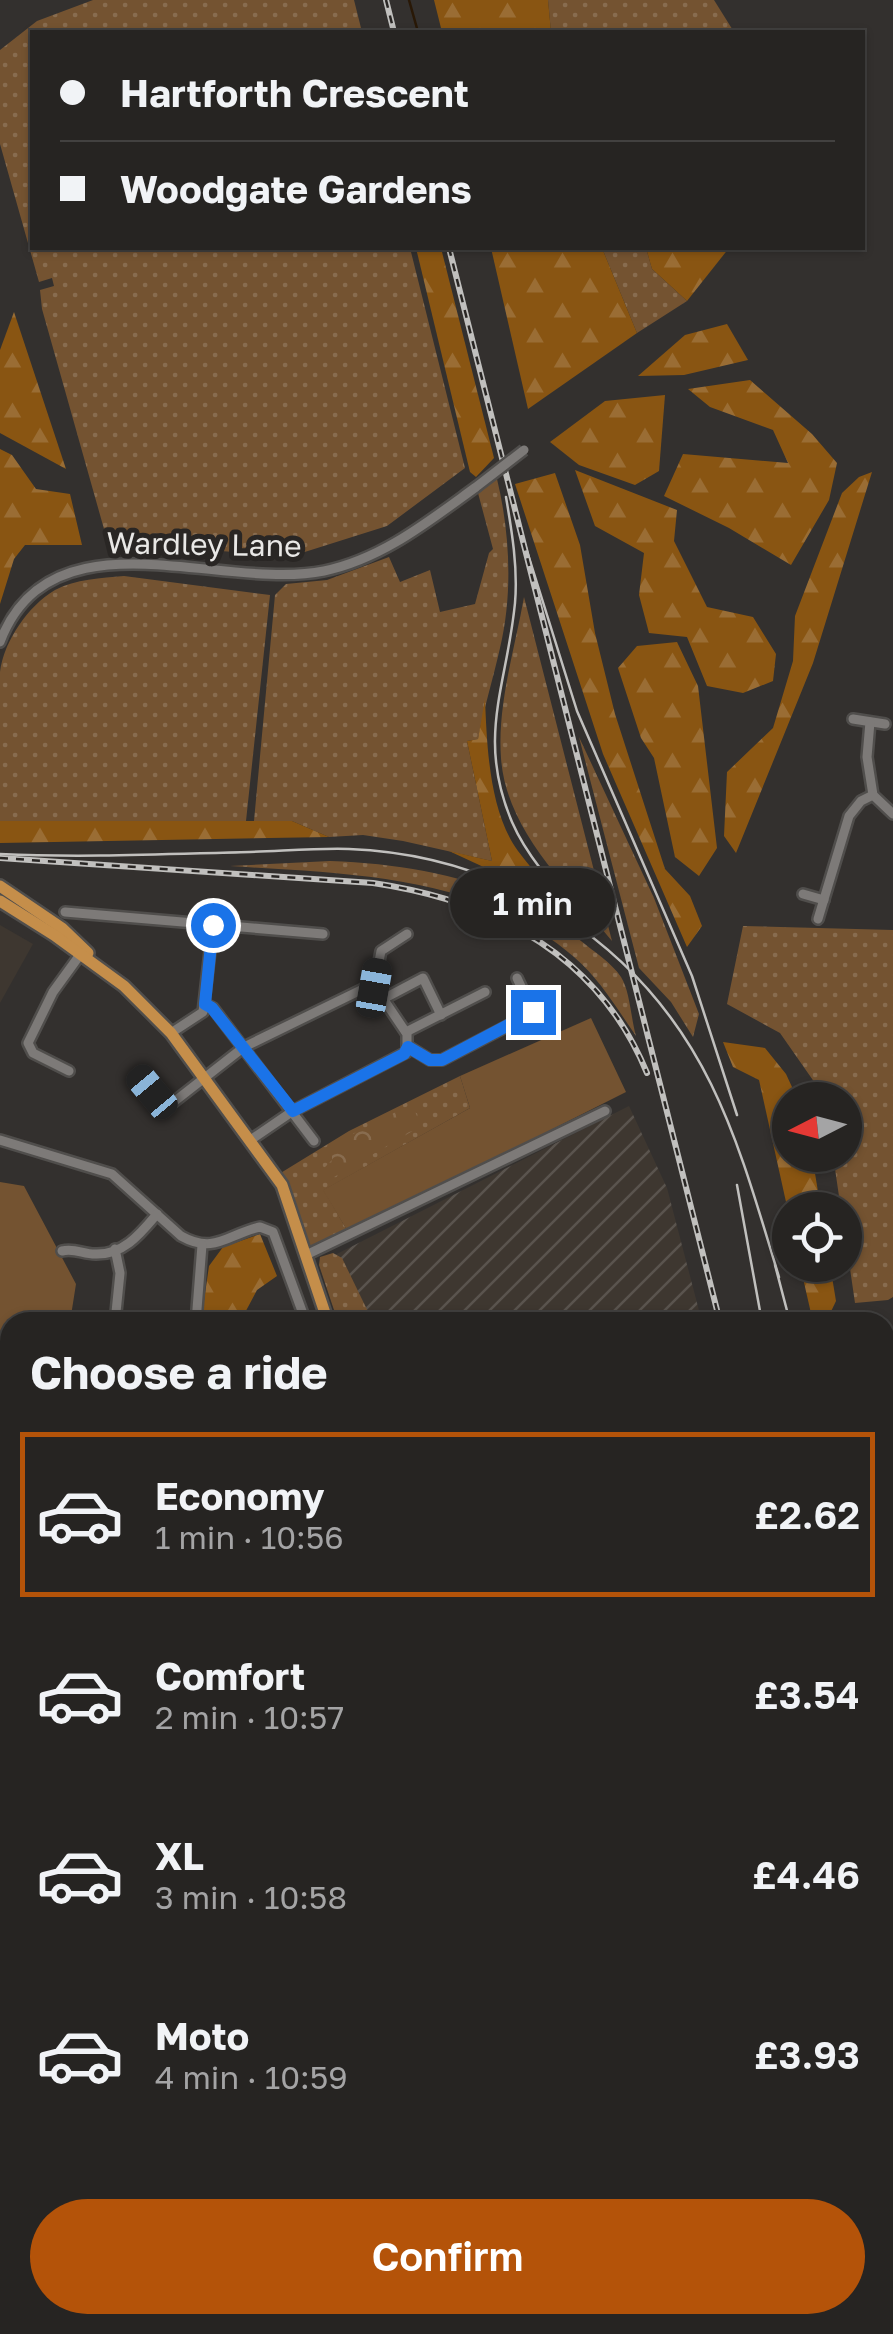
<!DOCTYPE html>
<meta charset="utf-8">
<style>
:root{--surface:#262422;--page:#2e2c2a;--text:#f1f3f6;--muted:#a4a4a5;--line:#424140;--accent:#b45309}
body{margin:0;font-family:"Golos Text",sans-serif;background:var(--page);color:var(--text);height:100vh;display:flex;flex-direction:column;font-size:38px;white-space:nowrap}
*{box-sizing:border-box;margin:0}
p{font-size:32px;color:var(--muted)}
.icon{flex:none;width:55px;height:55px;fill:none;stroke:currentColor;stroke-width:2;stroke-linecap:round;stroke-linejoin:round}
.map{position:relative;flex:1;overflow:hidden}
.drawer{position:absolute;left:0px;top:1312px;width:895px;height:1022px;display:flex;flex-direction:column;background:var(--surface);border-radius:30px 30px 0 0;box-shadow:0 2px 8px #0004,0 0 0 2px var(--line)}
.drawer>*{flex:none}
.banner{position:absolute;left:30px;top:30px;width:835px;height:220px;border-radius:0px;box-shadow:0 2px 8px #0004,0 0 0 2px var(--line);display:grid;align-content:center;height:220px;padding:0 30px;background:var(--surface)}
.needle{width:65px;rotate:264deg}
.fabs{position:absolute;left:772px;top:1082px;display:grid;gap:20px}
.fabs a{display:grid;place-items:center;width:90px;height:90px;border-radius:50%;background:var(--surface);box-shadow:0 2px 8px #0004,0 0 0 2px var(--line);font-size:50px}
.end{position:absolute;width:45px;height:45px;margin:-22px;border:12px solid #1a73e8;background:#fff;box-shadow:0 0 0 5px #fff}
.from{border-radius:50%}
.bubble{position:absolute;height:70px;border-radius:35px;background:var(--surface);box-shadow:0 2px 8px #0004,0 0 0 2px var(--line);font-size:32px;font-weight:600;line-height:70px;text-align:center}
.car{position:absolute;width:30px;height:60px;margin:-30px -15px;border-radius:12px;box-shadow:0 0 8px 2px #0007;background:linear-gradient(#222 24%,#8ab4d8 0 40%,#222 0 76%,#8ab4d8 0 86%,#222 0)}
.banner b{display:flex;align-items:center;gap:35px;height:95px;font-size:38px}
.banner b+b{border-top:2px solid var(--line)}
.banner i{width:25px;height:25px;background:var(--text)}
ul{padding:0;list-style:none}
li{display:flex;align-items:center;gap:30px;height:165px;margin:0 20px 15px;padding:0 10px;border:5px solid transparent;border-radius:0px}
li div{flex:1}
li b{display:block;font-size:38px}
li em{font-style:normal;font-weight:600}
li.current{border-color:var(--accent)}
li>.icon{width:90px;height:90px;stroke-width:1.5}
h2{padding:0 30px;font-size:45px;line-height:120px}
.button{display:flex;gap:20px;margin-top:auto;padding:20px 30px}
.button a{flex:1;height:115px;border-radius:60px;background:var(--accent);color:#fff;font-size:40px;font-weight:600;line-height:115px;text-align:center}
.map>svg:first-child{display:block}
.built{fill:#3e3730}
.industrial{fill:url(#industrial-furrows)}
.grass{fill:url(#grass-dots)}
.forest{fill:url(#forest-firs)}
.park{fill:url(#park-crowns)}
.garden{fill:#745331}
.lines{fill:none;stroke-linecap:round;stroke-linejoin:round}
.stream{stroke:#291806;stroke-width:2.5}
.minor-casing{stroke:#504e4c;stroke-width:14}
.major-casing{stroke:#504e4c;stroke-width:16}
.minor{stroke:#7d7a78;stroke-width:9}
.major{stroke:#c58e4a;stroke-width:11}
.tram{stroke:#c1c0be;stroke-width:2.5}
.rail-casing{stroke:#c1c0be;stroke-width:6}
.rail{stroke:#292624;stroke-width:2.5;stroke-dasharray:8;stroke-linecap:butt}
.minor-bridge-casing{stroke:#504e4c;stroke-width:14;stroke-linecap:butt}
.minor-bridge{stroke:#7d7a78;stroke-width:9}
.route{stroke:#1a73e8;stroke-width:12}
.labels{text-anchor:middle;stroke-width:10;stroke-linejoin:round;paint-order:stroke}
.street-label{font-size:30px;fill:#e9e8e6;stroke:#292624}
</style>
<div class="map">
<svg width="893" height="2334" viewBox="0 0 893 2334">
<defs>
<pattern id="industrial-furrows" width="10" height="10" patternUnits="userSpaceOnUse" patternTransform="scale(2.5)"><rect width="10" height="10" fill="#3e3730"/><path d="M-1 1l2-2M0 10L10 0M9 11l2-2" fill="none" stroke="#5a544e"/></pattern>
<pattern id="grass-dots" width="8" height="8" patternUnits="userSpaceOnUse" patternTransform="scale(2.5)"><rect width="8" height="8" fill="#745331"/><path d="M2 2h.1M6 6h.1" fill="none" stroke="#886c4f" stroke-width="1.8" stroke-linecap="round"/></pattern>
<pattern id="forest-firs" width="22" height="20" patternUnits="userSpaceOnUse" patternTransform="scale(2.5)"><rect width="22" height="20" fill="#895512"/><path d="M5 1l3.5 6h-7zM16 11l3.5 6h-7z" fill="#9a6d34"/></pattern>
<pattern id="park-crowns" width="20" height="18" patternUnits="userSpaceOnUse" patternTransform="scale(2.5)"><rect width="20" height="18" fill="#745331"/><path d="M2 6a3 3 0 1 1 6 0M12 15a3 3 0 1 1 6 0" fill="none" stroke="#886c4f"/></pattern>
</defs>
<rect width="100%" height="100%" fill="#33302e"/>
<!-- built -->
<polygon class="built" points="0,925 33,944 0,1003"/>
<!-- industrial -->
<polygon class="industrial" points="629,1106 667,1188 702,1322 350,1322 325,1260"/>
<!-- grass -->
<g class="grass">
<polygon points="93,0 354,0 362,32 32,32 32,248 410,248 465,468 387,526 292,556 149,546 104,529 42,309 40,290 54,286 52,278 39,282 0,144 0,50 37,21"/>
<polygon points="548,0 714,0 734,32 551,32"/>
<polygon points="602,248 646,248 652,269 687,301 637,333"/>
<path d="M497,479c13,54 16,115 3,169 -7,31 -16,60 -22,91l-11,2 25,120 -89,-20 -40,-6 -34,2 -37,-16h-38l21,-226 11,-11 41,-4 62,-23 11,25 30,-12 10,42 35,-8 14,-51 4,-4 -15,-56z"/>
<path d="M124,576l146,19 -24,226h-246c0,-46 0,-104 0,-149 4,-31 28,-66 55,-82 21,-11 46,-12 69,-14z"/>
<path d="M524,597l88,344c-43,-53 -106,-110 -111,-183 -4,-53 14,-110 23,-161z"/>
<polygon points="579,737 654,898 699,1014 693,1037 671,1002 639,968"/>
<path d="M330,861c95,4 174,20 251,80 12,10 31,22 40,36 9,14 10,42 15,59 -19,-27 -36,-57 -62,-79 -96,-83 -224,-83 -344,-91z"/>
<polygon points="743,926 893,930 893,1297 888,1300 855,1303 845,1234 845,1210 841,1210 833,1155 845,1155 845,1100 821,1100 817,1086 780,1033 727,1004"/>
<polygon points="460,1076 470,1108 324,1190 348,1232 308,1252 279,1174 349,1131"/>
<polygon points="333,1253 342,1258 373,1322 338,1322 319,1265 320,1257"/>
<polygon points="0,1900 10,1900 10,2084 0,2082"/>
</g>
<!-- forest -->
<g class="forest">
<polygon points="434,0 548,0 551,32 442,32"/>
<polygon points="416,248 441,248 494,458 476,477 470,472"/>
<polygon points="491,248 602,248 637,333 528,409"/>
<polygon points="646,248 729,248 687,301 652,269"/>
<polygon points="14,312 66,469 0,433 0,350"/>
<polygon points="727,324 748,360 684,375 638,376 685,335"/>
<polygon points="750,380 812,434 837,463 829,500 791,565 729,528 664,496 683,454 788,463 773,430 710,407 688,389"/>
<polygon points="665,395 659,471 635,485 579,465 550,442 605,401"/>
<polygon points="0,449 12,455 36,489 70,494 82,545 25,545 14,559 0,604"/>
<polygon points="575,470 677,510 674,541 707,607 753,617 776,654 773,681 743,693 707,686 687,637 649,633 639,595 644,553 595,526"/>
<polygon points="872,472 813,663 736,853 724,836 727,772 773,728 793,661 795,616 842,493 859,477"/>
<polygon points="555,473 580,545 595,633 615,714 665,869 690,896 702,926 687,947 603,754 515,484"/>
<polygon points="677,642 698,686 717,848 699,876 675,857 654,758 641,738 618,668 637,646"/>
<path d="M485,699c2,47 4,112 33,152 8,11 17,21 26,31l-9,9 -86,-40 43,10 -25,-120 11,-2z"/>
<polygon points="0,821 292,821 329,837 0,843"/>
<polygon points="723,1042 765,1048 786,1074 798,1100 790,1100 790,1155 812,1155 821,1210 790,1210 790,1220 759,1080 733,1067"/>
<polygon points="260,1234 277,1276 257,1290 240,1322 201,1322 209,1266 223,1247"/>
<polygon points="800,1265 830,1265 836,1301 826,1322 813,1322"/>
</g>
<!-- park -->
<polygon class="park" points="412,1104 421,1126 329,1180 323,1169 332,1160 332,1150 345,1138"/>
<!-- garden -->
<g class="garden">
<polygon points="591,1018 626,1092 348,1232 323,1190 470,1108 460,1076"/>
<polygon points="0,1182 24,1186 76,1284 70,1322 10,1322 10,1359 0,1358"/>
</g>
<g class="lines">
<!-- stream -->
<polyline class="stream" points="409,0 418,32"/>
<defs>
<g id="minor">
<path d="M0,642c51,-134 221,-50 324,-71 58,-12 105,-50 152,-84"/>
<polyline points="853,719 885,724"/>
<polyline points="870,722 867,757 873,795 893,814"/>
<polyline points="803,894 824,900"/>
<polyline points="65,912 323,934"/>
<polyline points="818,919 849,816 861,801 873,795"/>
<polyline points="517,978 533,1012"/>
<polyline points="374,988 381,951 407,934"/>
<polyline points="385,998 423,978 441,1015"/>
<polyline points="205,1004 213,1008 314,1141"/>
<polyline points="406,1032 485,992"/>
<polyline points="171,1033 203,1012 213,925"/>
<polyline points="409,1047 430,1060 442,1060 544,1007"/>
<polyline points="69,1071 33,1053 28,1043 53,992 82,952"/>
<polyline points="139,1075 166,1108 244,1047 363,989 378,991 407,1034 407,1052 293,1111 252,1139"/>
<path d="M0,1140l112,34 69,62c34,19 47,-2 79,-9l13,5 33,90"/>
<path d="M62,1251c13,-3 21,3 33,3 29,1 46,-21 62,-40"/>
<polyline points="306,1255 605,1111"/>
<polyline points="115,1322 120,1273 115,1249"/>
<polyline points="196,1322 202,1245"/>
<polyline points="0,1363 10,1364"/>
<polyline points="885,1401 893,1411"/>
<polyline points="0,1449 10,1477"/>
<polyline points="887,1453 893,1448"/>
<polyline points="0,1513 10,1509"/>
<polyline points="0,1556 10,1553"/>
<polyline points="893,1630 886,1639 893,1652"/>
<polyline points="0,1639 10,1669"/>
<polyline points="885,2068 893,2064"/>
<polyline points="419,2325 427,2334"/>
<polyline points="586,2325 608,2334"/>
<polyline points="709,2325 715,2334"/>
<polyline points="512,2327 516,2334"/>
<polyline points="833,2334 852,2325"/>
</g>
<g id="major">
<polyline points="0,886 62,928 88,953"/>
<polyline points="0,901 54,935 124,986 171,1033 282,1185 328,1322"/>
<polyline points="885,2314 891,2334"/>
</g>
</defs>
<!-- minor casing -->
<use href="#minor" class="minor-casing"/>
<!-- major casing -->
<use href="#major" class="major-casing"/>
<!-- minor -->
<use href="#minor" class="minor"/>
<!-- major -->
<use href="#major" class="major"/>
<!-- tram -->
<g class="tram">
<path d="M506,497c6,35 12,71 9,106 -8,83 -39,134 -3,219 16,37 46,68 73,98"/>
<polyline points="522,535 577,711 692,976 737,1115"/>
<path d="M0,854c83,4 167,0 250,-2 33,-1 66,-4 99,-3 157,6 293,95 362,235 30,61 48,128 68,193"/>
<polyline points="737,1185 762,1322"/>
<polyline points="775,1265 790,1322"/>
<polyline points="885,1861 893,1908"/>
<polyline points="885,1914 893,1952"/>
</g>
<defs>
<g id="rail">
<polyline points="386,0 394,32"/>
<polyline points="449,248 720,1322"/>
<path d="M0,858l373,25c122,18 225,71 274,190"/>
<polyline points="885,1979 893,2010"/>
</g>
</defs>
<!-- rail casing -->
<use href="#rail" class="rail-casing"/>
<!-- rail -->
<use href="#rail" class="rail"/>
<defs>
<polyline id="minor-bridge" points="476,487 524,450"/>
</defs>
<!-- minor-bridge casing -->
<use href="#minor-bridge" class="minor-bridge-casing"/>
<!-- minor-bridge -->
<use href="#minor-bridge" class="minor-bridge"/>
</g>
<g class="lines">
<!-- route -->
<polyline class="route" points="213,925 205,1004 212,1008 293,1111 404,1054 408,1047 430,1060 442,1060 533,1012"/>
</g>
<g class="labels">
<!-- street labels -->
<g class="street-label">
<text transform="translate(204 545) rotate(1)" y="10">Wardley Lane</text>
</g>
</g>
</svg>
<div class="fabs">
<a><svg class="needle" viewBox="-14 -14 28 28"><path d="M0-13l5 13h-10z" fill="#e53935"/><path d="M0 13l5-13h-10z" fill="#a4a4a5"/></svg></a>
<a><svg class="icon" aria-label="locate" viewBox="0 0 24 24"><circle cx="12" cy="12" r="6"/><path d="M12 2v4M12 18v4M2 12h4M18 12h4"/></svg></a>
</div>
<i class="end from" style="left:213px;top:925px"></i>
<i class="end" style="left:533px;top:1012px"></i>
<div class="bubble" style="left:450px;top:868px;width:165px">1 min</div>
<i class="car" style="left:374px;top:988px;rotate:10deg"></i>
<i class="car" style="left:152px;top:1092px;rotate:320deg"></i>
<div class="banner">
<b><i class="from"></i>Hartforth Crescent</b>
<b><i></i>Woodgate Gardens</b>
</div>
<section class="drawer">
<h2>Choose a ride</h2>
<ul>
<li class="current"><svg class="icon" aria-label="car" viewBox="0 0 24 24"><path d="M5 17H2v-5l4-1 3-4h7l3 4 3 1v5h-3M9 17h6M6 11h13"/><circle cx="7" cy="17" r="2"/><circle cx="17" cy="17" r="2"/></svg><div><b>Economy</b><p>1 min · 10:56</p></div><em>£2.62</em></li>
<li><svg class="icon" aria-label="car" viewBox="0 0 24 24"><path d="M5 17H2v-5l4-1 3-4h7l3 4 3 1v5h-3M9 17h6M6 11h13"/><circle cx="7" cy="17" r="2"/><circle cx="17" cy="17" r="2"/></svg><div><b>Comfort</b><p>2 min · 10:57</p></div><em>£3.54</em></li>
<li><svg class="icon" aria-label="car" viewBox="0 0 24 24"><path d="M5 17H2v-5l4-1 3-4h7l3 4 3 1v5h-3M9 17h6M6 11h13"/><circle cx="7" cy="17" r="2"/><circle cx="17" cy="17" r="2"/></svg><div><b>XL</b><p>3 min · 10:58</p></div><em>£4.46</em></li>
<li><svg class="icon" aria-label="car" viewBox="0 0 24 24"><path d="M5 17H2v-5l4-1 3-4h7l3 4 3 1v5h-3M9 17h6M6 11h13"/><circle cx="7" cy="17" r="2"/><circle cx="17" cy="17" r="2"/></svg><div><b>Moto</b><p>4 min · 10:59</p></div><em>£3.93</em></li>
</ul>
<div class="button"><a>Confirm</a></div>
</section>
</div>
